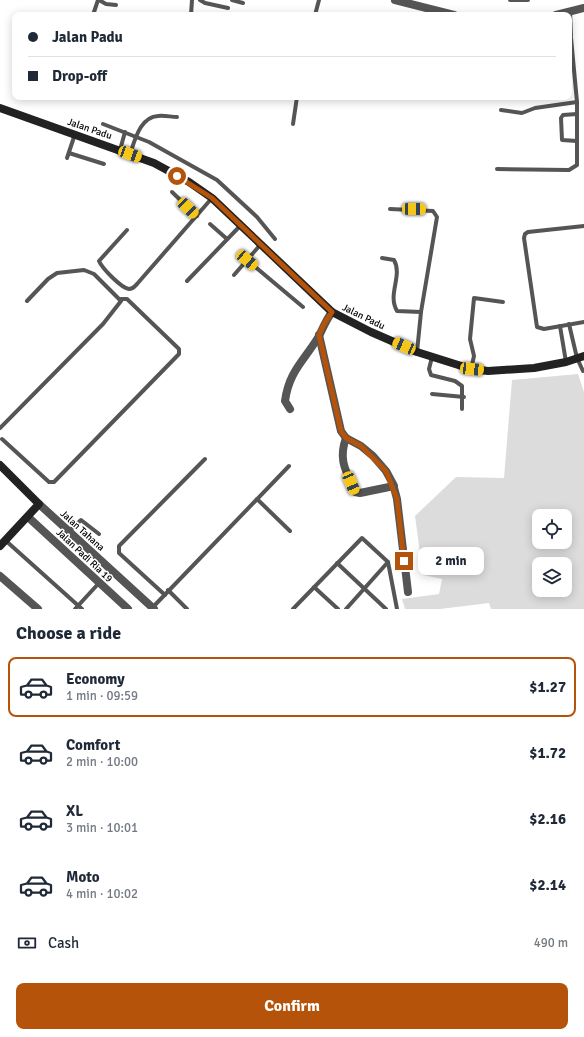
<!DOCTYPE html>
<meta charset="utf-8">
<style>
:root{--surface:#fff;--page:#f2f2f3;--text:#1f2937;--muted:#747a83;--line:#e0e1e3;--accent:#b45309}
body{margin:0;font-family:Signika,sans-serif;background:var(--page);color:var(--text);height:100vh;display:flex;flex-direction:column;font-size:15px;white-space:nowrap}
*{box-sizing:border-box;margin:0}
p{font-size:13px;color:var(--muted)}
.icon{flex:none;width:22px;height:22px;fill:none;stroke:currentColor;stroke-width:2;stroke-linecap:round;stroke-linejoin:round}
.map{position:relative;height:609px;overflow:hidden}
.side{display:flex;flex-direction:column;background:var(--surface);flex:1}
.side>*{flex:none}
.top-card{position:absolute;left:12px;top:12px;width:560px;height:88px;border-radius:8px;box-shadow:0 2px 10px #0003;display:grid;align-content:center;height:88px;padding:0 16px;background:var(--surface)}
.controls{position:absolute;left:532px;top:509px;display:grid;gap:8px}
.controls a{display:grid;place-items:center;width:40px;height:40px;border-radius:8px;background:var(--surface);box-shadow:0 2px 10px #0003;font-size:20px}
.end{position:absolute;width:18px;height:18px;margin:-9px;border:5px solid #b45309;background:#fff;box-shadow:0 0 0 2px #fff}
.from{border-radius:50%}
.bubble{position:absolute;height:28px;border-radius:8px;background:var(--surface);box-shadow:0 2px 10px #0003;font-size:13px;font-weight:800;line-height:28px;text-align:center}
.car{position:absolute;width:12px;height:24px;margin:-12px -6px;border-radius:5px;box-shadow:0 0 3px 1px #0007;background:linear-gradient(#f5c518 24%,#345 0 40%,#f5c518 0 76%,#345 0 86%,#f5c518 0)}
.top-card b{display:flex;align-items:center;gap:14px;height:38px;font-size:15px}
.top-card b+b{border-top:1px solid var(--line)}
.top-card i{width:10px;height:10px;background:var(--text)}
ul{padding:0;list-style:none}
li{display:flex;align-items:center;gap:12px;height:60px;margin:0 8px 6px;padding:0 8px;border:2px solid transparent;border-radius:8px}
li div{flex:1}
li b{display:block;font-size:15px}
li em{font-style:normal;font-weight:800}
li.current{border-color:var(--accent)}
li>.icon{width:36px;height:36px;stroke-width:1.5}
h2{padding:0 16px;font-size:18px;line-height:48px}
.pay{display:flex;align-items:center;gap:10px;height:44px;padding:0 16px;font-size:15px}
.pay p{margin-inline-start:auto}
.cta{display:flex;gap:8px;margin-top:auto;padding:8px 16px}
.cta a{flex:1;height:46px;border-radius:8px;background:var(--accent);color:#fff;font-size:16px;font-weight:800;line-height:46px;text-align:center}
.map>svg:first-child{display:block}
.green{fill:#dcdcdc;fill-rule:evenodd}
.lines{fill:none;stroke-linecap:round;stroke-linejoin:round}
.lane{stroke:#555;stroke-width:4}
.street{stroke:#555;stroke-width:8}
.secondary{stroke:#222;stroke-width:8}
.route{stroke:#b45309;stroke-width:5}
.labels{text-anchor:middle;stroke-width:3;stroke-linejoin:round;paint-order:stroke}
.street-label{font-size:10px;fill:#000;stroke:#fff}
</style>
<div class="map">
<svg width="584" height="609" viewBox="0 0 584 609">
<rect width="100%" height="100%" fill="#fff"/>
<!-- green -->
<path class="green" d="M578,374l6,18v217h-93l-2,-6 -49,6h-35l-3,-10 37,-5 3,-15 -19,-4 -8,-59 41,-39 48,1 8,-98zM539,516h26v26h-26zM539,564h26v26h-26z"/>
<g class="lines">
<!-- lane -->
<g class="lane">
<polyline points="99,0 106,4 116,5"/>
<polyline points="200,0 205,3 228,8"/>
<polyline points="232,0 243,3"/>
<polyline points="510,0 528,0"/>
<polyline points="93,15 98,0"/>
<polyline points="191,15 192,0"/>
<polyline points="315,15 319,0"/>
<polyline points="569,39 571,36 570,11"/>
<polyline points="501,110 522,113 535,108 577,102"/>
<polyline points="103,124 149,142 217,180 257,217 275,239"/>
<polyline points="293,124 297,97"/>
<polyline points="577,141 562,140 561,118 563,115 577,114"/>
<polyline points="120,150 125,132"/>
<polyline points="69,153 104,164"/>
<path d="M130,154c5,-14 10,-37 28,-38 6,-1 13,1 19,1"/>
<polyline points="67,158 75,134"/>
<polyline points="497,169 569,170 577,165 577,102 571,38"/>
<polyline points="172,192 197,216"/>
<polyline points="390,209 433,211 437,217 421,312 417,352"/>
<polyline points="210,224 227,239"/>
<polyline points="584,226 528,232 525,234 524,238 537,327 544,329 584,322"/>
<path d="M127,230l-28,31c3,7 22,27 30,28 4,0 6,-3 8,-5l75,-86"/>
<path d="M382,258l12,2c9,16 -7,34 3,51l24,1"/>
<polyline points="247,260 303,307"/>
<polyline points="234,275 261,244"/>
<polyline points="187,281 241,225"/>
<polyline points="569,324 577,358 583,371"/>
<polyline points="560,326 566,362"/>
<polyline points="432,357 429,369 431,375 455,381 462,386 462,409"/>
<polyline points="471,369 474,356 470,339 474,298 503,302"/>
<polyline points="432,394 464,397"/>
<polyline points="0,428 103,324 121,301 94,274 84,270 57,273 48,279 27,301"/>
<polyline points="2,439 49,482 54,482 179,354 179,349 127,299 121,299"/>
<polyline points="257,499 290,531"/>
<polyline points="69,531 81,520 99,534"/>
<polyline points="5,540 82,609"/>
<polyline points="337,563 386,609"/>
<polyline points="314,587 338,609"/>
<polyline points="168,590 187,609"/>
<polyline points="165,595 119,553 119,546 205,459"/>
<polyline points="153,607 289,466"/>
<polyline points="75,609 99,583"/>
<polyline points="293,609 362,538 388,562 397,609"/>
<polyline points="346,609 388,562"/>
</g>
<!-- street -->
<g class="street">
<polyline points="395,0 454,15"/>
<polyline points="556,15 584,8"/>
<polyline points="319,335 341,431 346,438 361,446 373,456 386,471 393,484 397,499 408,592"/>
<path d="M290,409l-5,-8c4,-30 19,-40 34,-65 4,-8 7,-16 13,-24"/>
<path d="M346,438c-8,22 0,33 9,54l5,1 34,-7"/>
<polyline points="39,504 154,609"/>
<polyline points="28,517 128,609"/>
<polyline points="0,576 38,609"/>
</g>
<!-- secondary -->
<g class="secondary">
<polyline points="0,108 154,163 189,182 212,198 332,312 371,332 417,352 471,369 488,371 534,368 566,362 584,356"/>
<polyline points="0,465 39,504 0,546"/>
</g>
</g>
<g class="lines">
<!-- route -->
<polyline class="route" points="177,176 212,198 332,312 324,324 319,335 341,431 346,438 361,446 386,471 397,499 404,561"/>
</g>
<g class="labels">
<!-- street labels -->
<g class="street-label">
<text transform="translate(90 128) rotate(19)" y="4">Jalan Padu</text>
<text transform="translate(364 316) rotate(26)" y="4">Jalan Padu</text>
<text transform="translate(83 530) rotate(42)" y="4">Jalan Tahana</text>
<text transform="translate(85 555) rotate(43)" y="4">Jalan Padi Ria 19</text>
</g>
</g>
</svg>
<div class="controls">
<a><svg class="icon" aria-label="locate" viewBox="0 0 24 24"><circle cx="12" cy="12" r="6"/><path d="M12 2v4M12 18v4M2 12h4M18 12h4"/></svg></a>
<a><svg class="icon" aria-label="layers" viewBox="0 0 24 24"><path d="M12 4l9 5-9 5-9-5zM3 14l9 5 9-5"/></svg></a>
</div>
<i class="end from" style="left:177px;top:176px"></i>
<i class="end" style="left:404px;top:561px"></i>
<div class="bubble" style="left:418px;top:547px;width:66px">2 min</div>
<i class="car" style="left:130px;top:154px;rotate:110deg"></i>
<i class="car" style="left:188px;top:208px;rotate:134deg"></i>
<i class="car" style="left:414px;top:209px;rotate:91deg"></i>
<i class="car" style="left:247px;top:260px;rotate:130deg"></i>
<i class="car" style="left:404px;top:346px;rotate:293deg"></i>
<i class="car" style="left:472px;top:369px;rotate:96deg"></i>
<i class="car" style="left:351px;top:483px;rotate:157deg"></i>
<div class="top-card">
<b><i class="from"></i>Jalan Padu</b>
<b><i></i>Drop-off</b>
</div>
</div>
<section class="side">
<h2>Choose a ride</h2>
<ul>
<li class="current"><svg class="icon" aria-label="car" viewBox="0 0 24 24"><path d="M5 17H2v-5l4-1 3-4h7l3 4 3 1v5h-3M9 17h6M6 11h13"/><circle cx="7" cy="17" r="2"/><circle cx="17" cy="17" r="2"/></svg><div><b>Economy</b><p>1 min · 09:59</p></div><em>$1.27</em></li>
<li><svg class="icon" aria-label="car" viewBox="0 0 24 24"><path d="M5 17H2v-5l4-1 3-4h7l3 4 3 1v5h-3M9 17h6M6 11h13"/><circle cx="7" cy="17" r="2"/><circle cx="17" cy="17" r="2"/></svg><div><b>Comfort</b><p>2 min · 10:00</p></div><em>$1.72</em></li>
<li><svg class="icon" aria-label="car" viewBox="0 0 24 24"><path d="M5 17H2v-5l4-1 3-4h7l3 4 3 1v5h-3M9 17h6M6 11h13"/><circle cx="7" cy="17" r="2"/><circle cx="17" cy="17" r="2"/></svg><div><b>XL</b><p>3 min · 10:01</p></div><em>$2.16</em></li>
<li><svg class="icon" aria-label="car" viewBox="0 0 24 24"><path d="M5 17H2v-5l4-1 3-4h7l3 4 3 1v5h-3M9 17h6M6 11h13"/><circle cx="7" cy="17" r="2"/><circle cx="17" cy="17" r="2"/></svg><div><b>Moto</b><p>4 min · 10:02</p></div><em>$2.14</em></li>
</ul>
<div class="pay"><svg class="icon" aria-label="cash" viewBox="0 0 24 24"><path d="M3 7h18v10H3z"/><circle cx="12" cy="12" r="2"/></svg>Cash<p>490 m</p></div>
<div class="cta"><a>Confirm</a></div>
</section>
